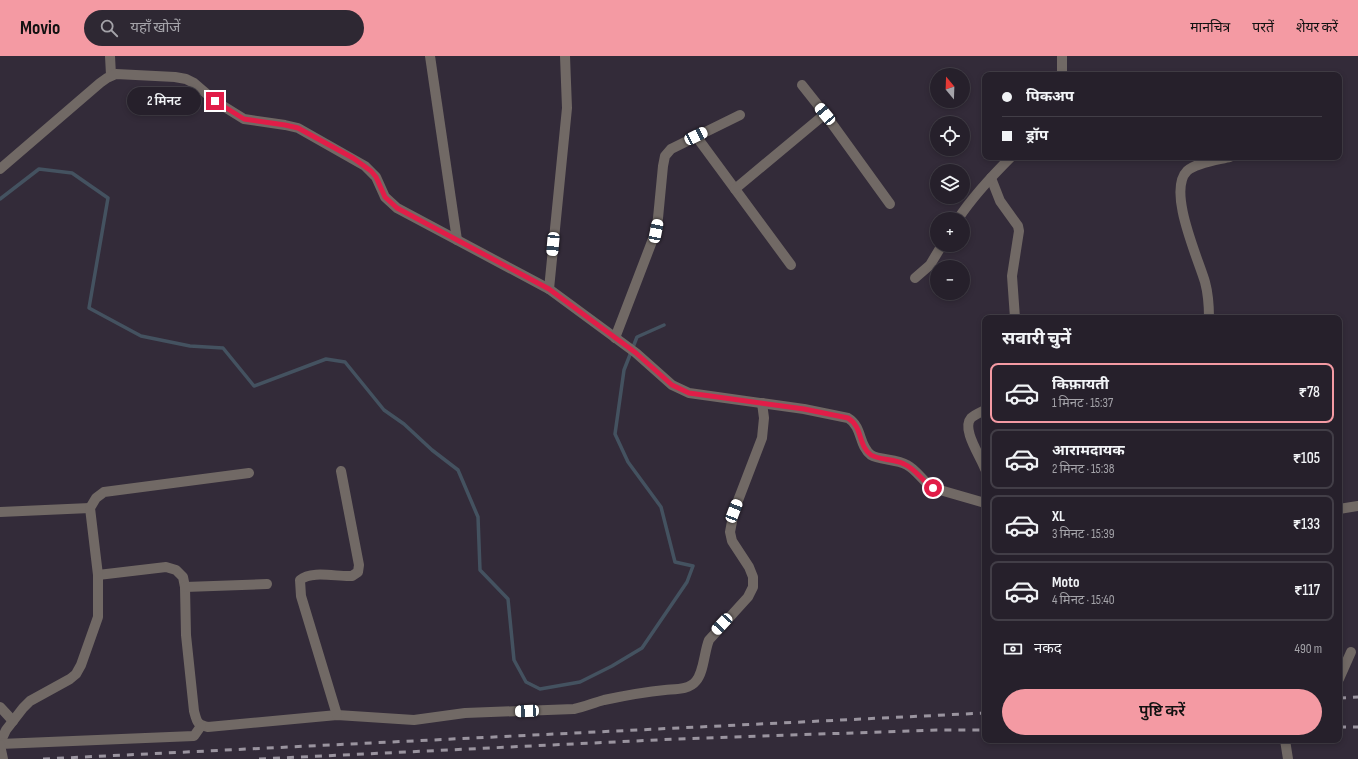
<!DOCTYPE html>
<html lang="hi">
<meta charset="utf-8">
<style>
:root{--surface:#26202b;--page:#2e2833;--text:#f1f3f6;--muted:#a4a3a9;--line:#423e47;--accent:#f49aa3}
body{margin:0;font-family:"Sofia Sans Condensed","Noto Sans Devanagari",sans-serif;background:var(--page);color:var(--text);height:100vh;display:flex;flex-direction:column;font-size:15px;white-space:nowrap}
*{box-sizing:border-box;margin:0}
p{font-size:13px;color:var(--muted)}
.icon{flex:none;width:22px;height:22px;fill:none;stroke:currentColor;stroke-width:2;stroke-linecap:round;stroke-linejoin:round}
.map{position:relative;flex:1;overflow:hidden}
.drawer{position:absolute;left:982px;top:259px;width:360px;height:428px;display:flex;flex-direction:column;background:var(--surface);border-radius:8px;box-shadow:0 2px 6px #0003,0 0 0 1px var(--line)}
.drawer>*{flex:none}
.guide{position:absolute;left:982px;top:16px;width:360px;height:88px;border-radius:8px;box-shadow:0 2px 6px #0003,0 0 0 1px var(--line);display:grid;align-content:center;height:88px;padding:0 20px;background:var(--surface)}
.needle{width:26px;rotate:341deg}
.controls{position:absolute;left:930px;top:12px;display:grid;gap:8px}
.controls a{display:grid;place-items:center;width:40px;height:40px;border-radius:50%;background:var(--surface);box-shadow:0 2px 6px #0003,0 0 0 1px var(--line);font-size:20px}
.end{position:absolute;width:18px;height:18px;margin:-9px;border:5px solid #e11d48;background:#fff;box-shadow:0 0 0 2px #fff}
.from{border-radius:50%}
.bubble{position:absolute;height:28px;border-radius:14px;background:var(--surface);box-shadow:0 2px 6px #0003,0 0 0 1px var(--line);font-size:13px;font-weight:600;line-height:28px;text-align:center}
.car{position:absolute;width:12px;height:24px;margin:-12px -6px;border-radius:5px;box-shadow:0 0 3px 1px #0007;background:linear-gradient(#fff 24%,#345 0 40%,#fff 0 76%,#345 0 86%,#fff 0)}
.guide b{display:flex;align-items:center;gap:14px;height:38px;font-size:15px}
.guide b+b{border-top:1px solid var(--line)}
.guide i{width:10px;height:10px;background:var(--text)}
ul{padding:0;list-style:none}
li{display:flex;align-items:center;gap:12px;height:60px;margin:0 8px 6px;padding:0 12px;border:2px solid var(--line);border-radius:8px}
li div{flex:1}
li b{display:block;font-size:15px}
li em{font-style:normal;font-weight:600}
li.current{border-color:var(--accent)}
li>.icon{width:36px;height:36px;stroke-width:1.5}
h2{padding:0 20px;font-size:18px;line-height:48px}
.pay{display:flex;align-items:center;gap:10px;height:44px;padding:0 20px;font-size:15px}
.pay p{margin-inline-start:auto}
.action{display:flex;gap:8px;margin-top:auto;padding:8px 20px}
.action a{flex:1;height:46px;border-radius:24px;background:var(--accent);color:#111;font-size:16px;font-weight:600;line-height:46px;text-align:center}
header{display:flex;align-items:center;gap:24px;box-sizing:border-box;height:56px;padding:0 20px;background:var(--accent);color:#111}
header strong{font-size:19px}
nav{display:flex;gap:22px;margin-inline-start:auto;font-size:14px}
.search{width:280px;height:36px;background:var(--page);display:flex;align-items:center;gap:10px;box-sizing:border-box;padding:0 14px;border-radius:22px;color:var(--muted);font-size:15px}
.map>svg:first-child{display:block}
.lines{fill:none;stroke-linecap:round;stroke-linejoin:round}
.stream{stroke:#445260;stroke-width:3.5}
.street{stroke:#716965;stroke-width:10}
.rail{stroke:#9a949f;stroke-width:3;stroke-dasharray:7 7;stroke-linecap:butt}
.route{stroke:#e11d48;stroke-width:5}
</style>
<header>
<strong>Movio</strong>
<div class="search"><svg class="icon" aria-label="search" viewBox="0 0 24 24"><circle cx="10" cy="10" r="6"/><path d="M15 15l6 6"/></svg>यहाँ खोजें</div>
<nav><a>मानचित्र</a><a>परतें</a><a>शेयर करें</a></nav>
</header>
<div class="map">
<svg width="1358" height="703" viewBox="0 0 1358 703">
<rect width="100%" height="100%" fill="#332b39"/>
<g class="lines">
<!-- stream -->
<polyline class="stream" points="0,143 39,113 72,117 108,142 89,252 141,280 190,290 223,292 254,330 326,303 345,306 384,354 404,368 432,394 458,414 478,461 480,514 508,543 514,604 526,626 540,633 580,626 612,610 642,592 687,526 693,510 675,506 661,451 628,406 615,378 624,314 637,281 664,269"/>
<!-- street -->
<g class="street">
<polyline points="110,0 111,19"/>
<polyline points="430,0 457,184"/>
<polyline points="1062,19 1062,0"/>
<polyline points="802,29 825,58 890,148"/>
<polyline points="696,80 791,209"/>
<path d="M0,113l100,-86 7,-5 9,-4 59,3 11,2 8,4 21,18 29,18 41,6 13,3 67,38 11,11 9,20 12,11 152,81 87,64 36,32 17,8 115,16 44,9c15,9 10,27 23,37 8,5 26,4 36,10 10,5 16,17 26,23l52,15"/>
<polyline points="991,122 1000,145 1018,170 1019,175 1012,220 1015,262"/>
<polyline points="735,133 825,58"/>
<path d="M958,163c15,-23 34,-43 53,-62"/>
<polyline points="915,222 930,209 942,189"/>
<polyline points="549,233 567,52 565,0"/>
<path d="M1209,262c0,-12 -1,-25 -4,-36 -7,-24 -38,-91 -18,-111 9,-8 31,-11 43,-14"/>
<polyline points="615,282 656,175 658,162 663,110 665,100 671,93 740,59"/>
<path d="M985,354c-4,2 -11,5 -14,8 -10,11 10,39 14,51"/>
<polyline points="1339,453 1358,450"/>
<polyline points="0,456 90,452"/>
<path d="M98,519l68,-8 10,3 7,7 2,10 1,48 8,76c3,11 3,14 14,16l129,-12 77,5 51,-7 109,-4c10,-2 19,-6 30,-9 19,-4 40,-8 61,-10 10,-1 24,0 31,-9 8,-9 8,-29 13,-41l39,-43 5,-10v-10l-4,-10 -17,-26 -2,-9 4,-21 28,-73 2,-20 -2,-15"/>
<polyline points="185,531 267,528"/>
<polyline points="1339,623 1351,596"/>
<polyline points="0,651 13,665"/>
<path d="M337,659l-36,-119 -1,-16c12,-10 37,-3 52,-4l6,-4 1,-7 -18,-94"/>
<polyline points="1285,684 1288,703"/>
<polyline points="0,687 6,674 23,652 30,645 70,623 76,618 81,609 98,561 98,519 90,452 96,442 104,436 249,417"/>
<polyline points="0,688 194,680 201,670"/>
<polyline points="0,689 3,703"/>
</g>
<!-- rail -->
<g class="rail">
<polyline points="1339,642 1358,641"/>
<polyline points="1339,671 1358,671"/>
<polyline points="43,703 985,657"/>
<polyline points="259,703 677,683 937,674 985,674"/>
</g>
</g>
<g class="lines">
<!-- route -->
<path class="route" d="M215,45l29,18 41,6 13,3 55,30 18,13 5,6 9,20 12,11 152,81 87,64 36,32 17,8 115,16 44,9c15,9 10,28 23,37 8,5 24,4 33,9 12,5 18,17 29,24"/>
</g>
</svg>
<div class="controls">
<a><svg class="needle" viewBox="-14 -14 28 28"><path d="M0-13l5 13h-10z" fill="#e53935"/><path d="M0 13l5-13h-10z" fill="#a4a3a9"/></svg></a>
<a><svg class="icon" aria-label="locate" viewBox="0 0 24 24"><circle cx="12" cy="12" r="6"/><path d="M12 2v4M12 18v4M2 12h4M18 12h4"/></svg></a>
<a><svg class="icon" aria-label="layers" viewBox="0 0 24 24"><path d="M12 4l9 5-9 5-9-5zM3 14l9 5 9-5"/></svg></a>
<a>+</a>
<a>−</a>
</div>
<i class="end from" style="left:933px;top:432px"></i>
<i class="end" style="left:215px;top:45px"></i>
<div class="bubble" style="left:127px;top:31px;width:74px">2 मिनट</div>
<i class="car" style="left:825px;top:58px;rotate:320deg"></i>
<i class="car" style="left:696px;top:80px;rotate:64deg"></i>
<i class="car" style="left:656px;top:175px;rotate:11deg"></i>
<i class="car" style="left:553px;top:188px;rotate:185deg"></i>
<i class="car" style="left:734px;top:455px;rotate:21deg"></i>
<i class="car" style="left:722px;top:568px;rotate:223deg"></i>
<i class="car" style="left:527px;top:655px;rotate:267deg"></i>
<div class="guide">
<b><i class="from"></i>पिकअप</b>
<b><i></i>ड्रॉप</b>
</div>
<section class="drawer">
<h2>सवारी चुनें</h2>
<ul>
<li class="current"><svg class="icon" aria-label="car" viewBox="0 0 24 24"><path d="M5 17H2v-5l4-1 3-4h7l3 4 3 1v5h-3M9 17h6M6 11h13"/><circle cx="7" cy="17" r="2"/><circle cx="17" cy="17" r="2"/></svg><div><b>किफ़ायती</b><p>1 मिनट · 15:37</p></div><em>₹78</em></li>
<li><svg class="icon" aria-label="car" viewBox="0 0 24 24"><path d="M5 17H2v-5l4-1 3-4h7l3 4 3 1v5h-3M9 17h6M6 11h13"/><circle cx="7" cy="17" r="2"/><circle cx="17" cy="17" r="2"/></svg><div><b>आरामदायक</b><p>2 मिनट · 15:38</p></div><em>₹105</em></li>
<li><svg class="icon" aria-label="car" viewBox="0 0 24 24"><path d="M5 17H2v-5l4-1 3-4h7l3 4 3 1v5h-3M9 17h6M6 11h13"/><circle cx="7" cy="17" r="2"/><circle cx="17" cy="17" r="2"/></svg><div><b>XL</b><p>3 मिनट · 15:39</p></div><em>₹133</em></li>
<li><svg class="icon" aria-label="car" viewBox="0 0 24 24"><path d="M5 17H2v-5l4-1 3-4h7l3 4 3 1v5h-3M9 17h6M6 11h13"/><circle cx="7" cy="17" r="2"/><circle cx="17" cy="17" r="2"/></svg><div><b>Moto</b><p>4 मिनट · 15:40</p></div><em>₹117</em></li>
</ul>
<div class="pay"><svg class="icon" aria-label="cash" viewBox="0 0 24 24"><path d="M3 7h18v10H3z"/><circle cx="12" cy="12" r="2"/></svg>नकद<p>490 m</p></div>
<div class="action"><a>पुष्टि करें</a></div>
</section>
</div>
